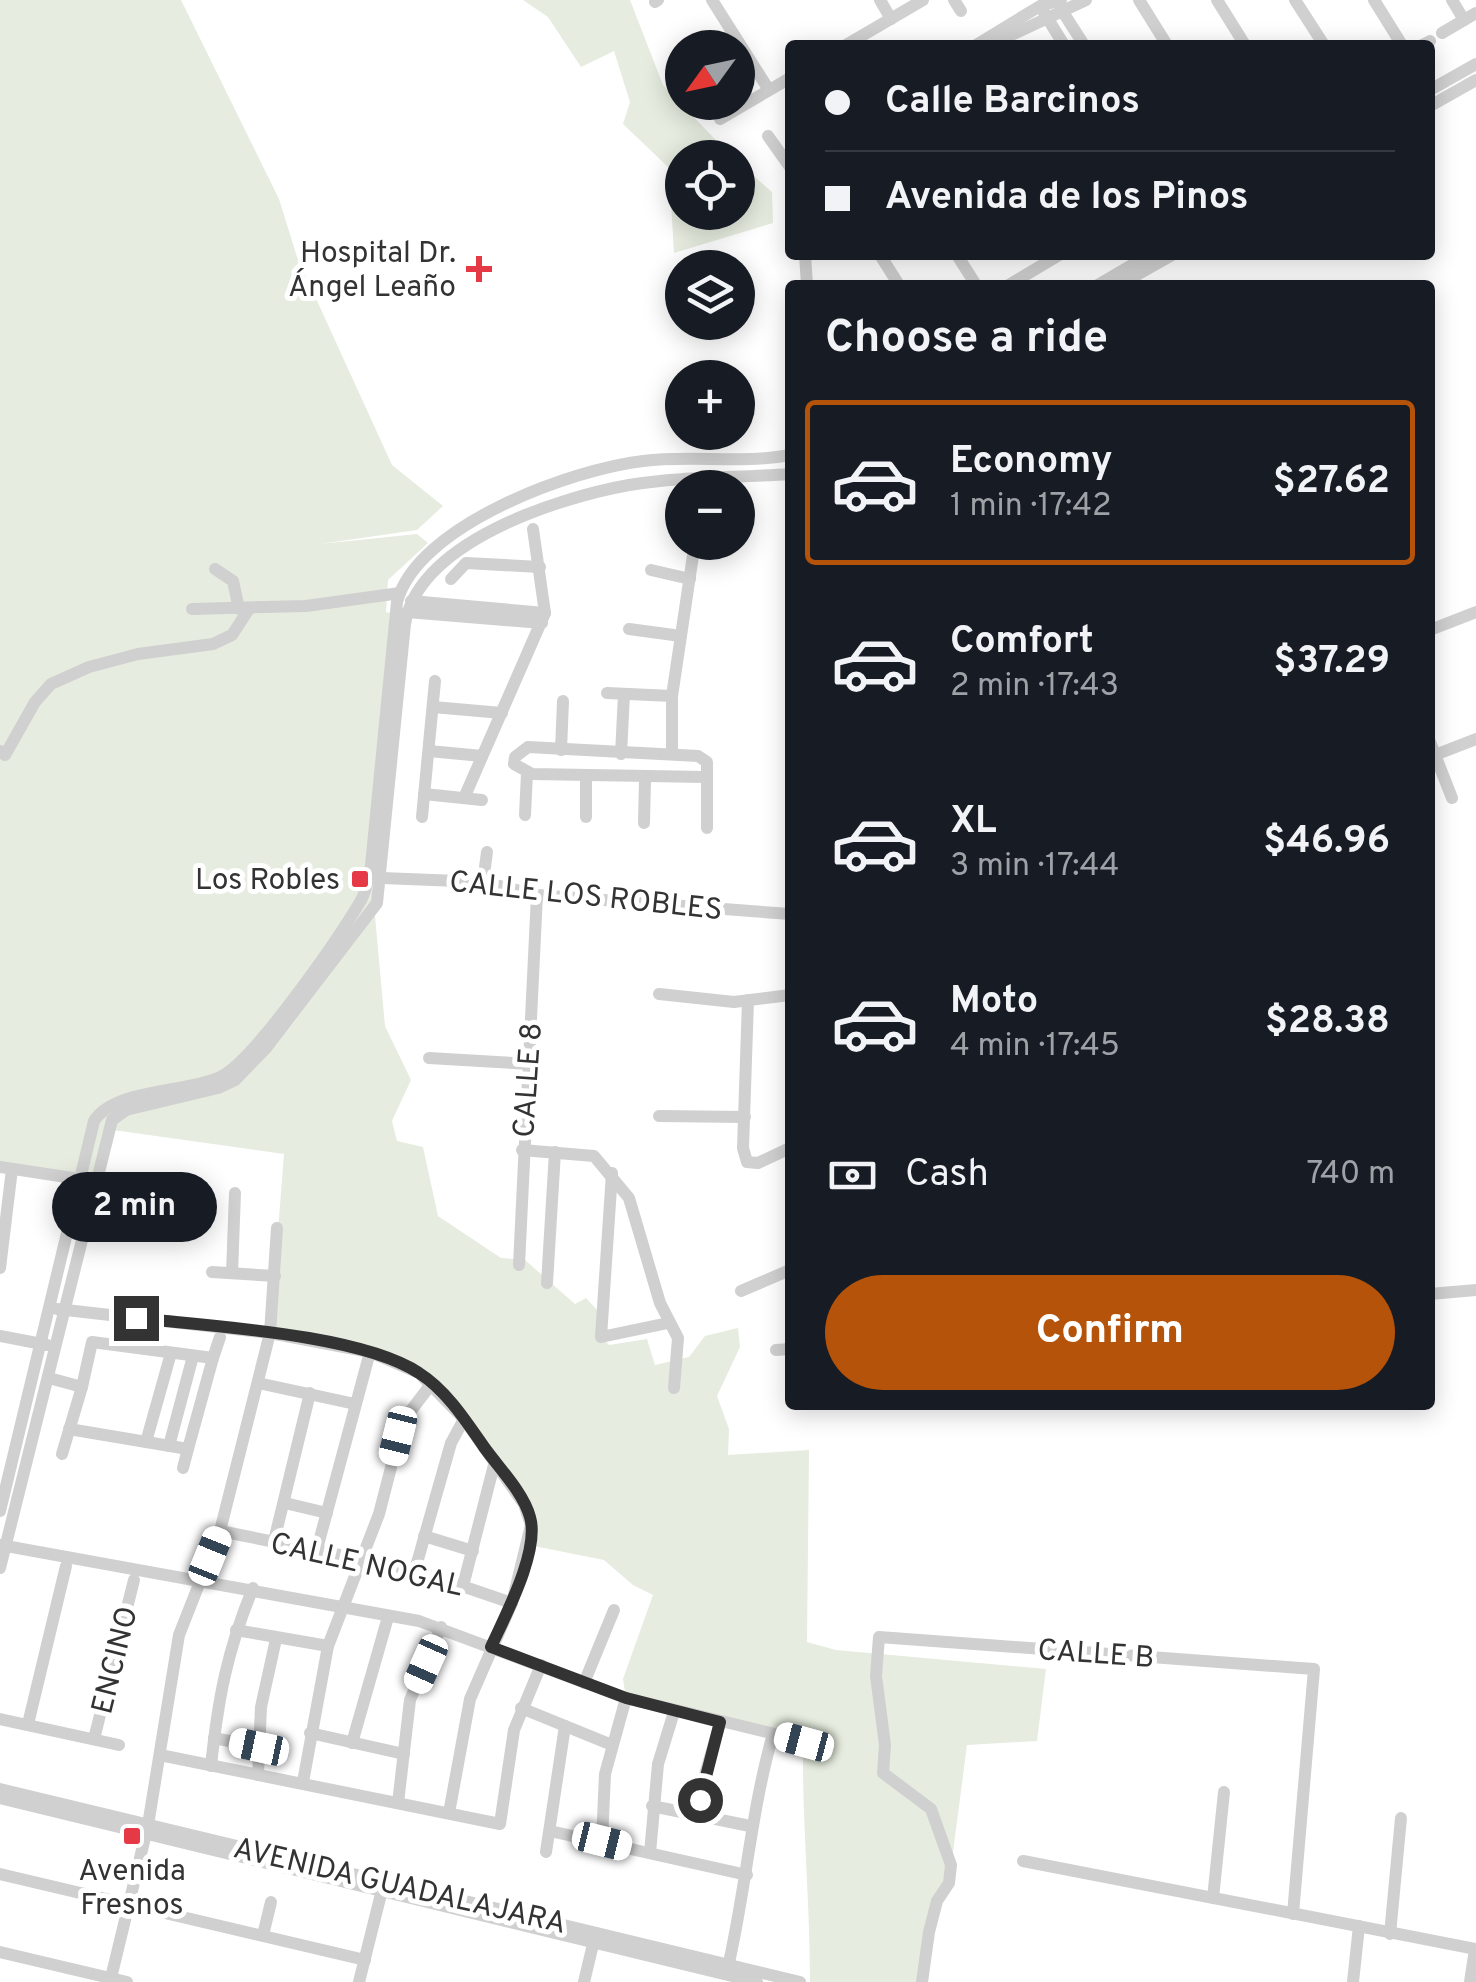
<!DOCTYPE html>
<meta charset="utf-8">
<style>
:root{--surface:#171b24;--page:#242831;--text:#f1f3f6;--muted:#9ea1a6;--line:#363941;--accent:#b45309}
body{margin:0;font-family:Overpass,sans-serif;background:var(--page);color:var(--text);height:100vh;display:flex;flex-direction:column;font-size:38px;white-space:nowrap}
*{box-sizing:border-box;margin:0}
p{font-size:32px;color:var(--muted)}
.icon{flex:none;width:55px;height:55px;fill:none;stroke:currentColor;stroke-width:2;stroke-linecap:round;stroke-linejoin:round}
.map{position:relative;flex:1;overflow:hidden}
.drawer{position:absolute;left:785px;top:280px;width:650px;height:1130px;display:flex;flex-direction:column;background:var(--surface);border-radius:10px;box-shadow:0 5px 25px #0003}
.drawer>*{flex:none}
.guide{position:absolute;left:785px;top:40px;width:650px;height:220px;border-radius:10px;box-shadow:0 5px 25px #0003;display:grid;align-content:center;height:220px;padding:0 40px;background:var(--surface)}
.needle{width:65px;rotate:237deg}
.fabs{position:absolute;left:665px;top:30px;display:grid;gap:20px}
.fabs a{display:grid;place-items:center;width:90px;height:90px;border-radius:50%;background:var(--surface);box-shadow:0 5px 25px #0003;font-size:50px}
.end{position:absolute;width:45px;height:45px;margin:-22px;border:12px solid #333;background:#fff;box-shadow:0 0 0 5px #fff}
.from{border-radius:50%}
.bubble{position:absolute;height:70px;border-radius:35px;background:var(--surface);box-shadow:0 5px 25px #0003;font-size:32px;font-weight:700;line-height:70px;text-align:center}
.car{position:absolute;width:30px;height:60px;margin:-30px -15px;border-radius:12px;box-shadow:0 0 8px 2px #0007;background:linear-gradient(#fff 24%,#345 0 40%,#fff 0 76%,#345 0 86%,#fff 0)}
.guide b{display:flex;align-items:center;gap:35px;height:95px;font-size:38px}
.guide b+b{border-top:2px solid var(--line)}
.guide i{width:25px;height:25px;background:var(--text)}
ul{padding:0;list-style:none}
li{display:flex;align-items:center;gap:30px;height:165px;margin:0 20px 15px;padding:0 20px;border:5px solid transparent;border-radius:10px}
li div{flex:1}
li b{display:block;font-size:38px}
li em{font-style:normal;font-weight:700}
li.current{border-color:var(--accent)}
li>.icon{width:90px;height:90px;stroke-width:1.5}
h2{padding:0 40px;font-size:45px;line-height:120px}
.pay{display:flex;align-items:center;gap:25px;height:110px;padding:0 40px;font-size:38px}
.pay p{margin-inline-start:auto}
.action{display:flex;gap:20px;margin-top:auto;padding:20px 40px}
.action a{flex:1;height:115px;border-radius:60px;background:var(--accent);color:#fff;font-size:40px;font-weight:700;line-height:115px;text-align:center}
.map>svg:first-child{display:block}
.green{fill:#e6ecdf}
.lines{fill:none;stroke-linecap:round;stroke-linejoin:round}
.minor{stroke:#d0d0d0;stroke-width:12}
.route{stroke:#333;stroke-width:12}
.poi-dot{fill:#e63946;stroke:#fff;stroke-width:4}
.labels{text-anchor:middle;stroke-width:10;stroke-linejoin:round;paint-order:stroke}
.poi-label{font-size:30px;fill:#333;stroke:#fff;text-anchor:end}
.street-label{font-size:30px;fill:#333;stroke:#fff}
</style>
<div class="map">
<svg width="1476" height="1982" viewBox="0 0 1476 1982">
<rect width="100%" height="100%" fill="#fff"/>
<!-- green -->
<g class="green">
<path d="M0,0h181l98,199 18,58 95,208 51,41 -26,24 -97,14 97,-10 11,9 -40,37 -2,32 4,1 -19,259 14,154 26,54 -19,41 5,20 26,6 15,69 63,42 24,2 50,44 11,-6 12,13 1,23 10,11 38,-6 8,26 34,-8 16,-21 33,-8 2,19 -23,49 12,33 -1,26 81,-5 -2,192 29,8 210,19 -9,72 -70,4 -18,138 -12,18 -15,81h-112c0,-81 -8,-160 -7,-240l-177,-44 -3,-19 30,-84 -20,-10 -29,-25 -75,-15 2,-20 -36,-64 -85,-93 -140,-35 14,-179 -171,-24 -17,51 -96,-17z"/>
<polygon points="523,0 630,0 663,85 732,157 682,158 682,212 738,212 738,162 772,192 773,223 674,253 669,168 623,124 630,102 614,51 581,67 548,17"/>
</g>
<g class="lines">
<!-- minor -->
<g class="minor">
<polyline points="712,0 769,90"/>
<polyline points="880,0 891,19"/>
<polyline points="954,0 961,11"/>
<polyline points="1139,0 1167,45"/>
<polyline points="1217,0 1245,45"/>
<polyline points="1295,0 1324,45"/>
<polyline points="1374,0 1402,45"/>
<polyline points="1452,0 1464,20"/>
<polyline points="655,2 658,0"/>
<polyline points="1061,9 1084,45"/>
<polyline points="1043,11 1064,45"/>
<polyline points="1442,33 1476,13"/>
<polyline points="846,45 923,0"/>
<polyline points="976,45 1040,6 1061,0"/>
<polyline points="990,45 1086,0"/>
<polyline points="1422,45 1430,41"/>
<polyline points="711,48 732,34"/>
<polyline points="672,72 682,66"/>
<polyline points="1430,90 1476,64"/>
<polyline points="1430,106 1476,80"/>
<polyline points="720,119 790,78"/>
<polyline points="768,136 790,167"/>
<polyline points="805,255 807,285"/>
<polyline points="880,255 899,285"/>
<polyline points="957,255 976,285"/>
<polyline points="1009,285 1059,255"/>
<polyline points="1098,285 1149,255"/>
<polyline points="1119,285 1172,255"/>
<polyline points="215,569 233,581 239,609"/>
<polyline points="651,570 690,579"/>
<polyline points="451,579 466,563 540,567"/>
<polyline points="411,601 545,613"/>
<polyline points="192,609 306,606 400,593"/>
<polyline points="407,612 542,623"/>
<polyline points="629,629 681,636"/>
<polyline points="1430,630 1476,612"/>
<polyline points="607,693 672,696"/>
<polyline points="433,707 502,713"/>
<polyline points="1430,742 1452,798"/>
<polyline points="561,750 563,701"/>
<polyline points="0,751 5,755 35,702 51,684 89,667 138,654 213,644 232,635 249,609"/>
<polyline points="429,751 482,756"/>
<polyline points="621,754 624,694"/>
<polyline points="672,754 672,696 695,542"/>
<polyline points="1435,755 1476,739"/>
<polyline points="705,777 532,774 514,764 515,757 528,747 698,756 707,762 707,828"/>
<polyline points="424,794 482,800"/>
<polyline points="464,798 545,613 533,529"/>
<polyline points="525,815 527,773"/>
<polyline points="422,817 435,681"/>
<polyline points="586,817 586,777"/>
<polyline points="644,823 645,779"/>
<polyline points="382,878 483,882 537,895 790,914"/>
<polyline points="483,882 487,852"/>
<polyline points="659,994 734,1002 790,995"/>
<polyline points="748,1000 743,1148 747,1162 758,1163 790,1148"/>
<polyline points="429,1058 530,1064"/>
<polyline points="659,1116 745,1117"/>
<polyline points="522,1150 594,1156 629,1198 660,1303 678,1338 674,1388"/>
<polyline points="0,1167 86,1180"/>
<polyline points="612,1173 601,1337 668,1323"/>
<polyline points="519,1265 537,895"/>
<polyline points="0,1268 12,1169"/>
<polyline points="212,1272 275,1276"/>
<polyline points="232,1273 235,1193"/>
<polyline points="547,1283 555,1152"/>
<polyline points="741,1291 790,1270"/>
<polyline points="1430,1294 1476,1290"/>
<polyline points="57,1309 270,1333 370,1352 419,1373 464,1419 524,1504 531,1525 512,1603 470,1699 449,1813"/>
<polyline points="0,1336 47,1345"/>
<polyline points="776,1350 790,1349"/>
<polyline points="213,1358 220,1337"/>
<polyline points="49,1378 82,1387 62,1454"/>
<polyline points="258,1383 355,1404"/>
<polyline points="69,1429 188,1449 213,1358 92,1342 82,1387"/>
<polyline points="146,1442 171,1353"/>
<polyline points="169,1446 193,1356"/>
<polyline points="183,1468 188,1449"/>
<polyline points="285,1503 327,1513"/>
<path d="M0,1511l94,-390c21,-33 94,-28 128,-45 34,-18 116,-137 138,-174 7,-11 8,-24 11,-37l26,-263c20,-77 176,-133 246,-141 48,-6 99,3 147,-6"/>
<polyline points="220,1531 415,1570 512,1603"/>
<polyline points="424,1536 473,1551"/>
<polyline points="274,1541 310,1393"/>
<polyline points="0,1545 419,1621 626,1698 804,1741"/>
<polyline points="317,1549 370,1352"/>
<path d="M0,1568l112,-448 14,-10 92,-22 17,-8 31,-32 111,-145 28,-279c14,-82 152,-126 224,-139 53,-9 108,-7 161,-11"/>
<polyline points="415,1570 451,1443 464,1419"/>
<polyline points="463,1586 495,1461"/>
<polyline points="236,1630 328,1646"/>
<polyline points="584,1683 614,1610"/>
<polyline points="521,1708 612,1745"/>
<polyline points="0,1719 119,1745"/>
<polyline points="28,1724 66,1566"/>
<polyline points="310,1733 404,1754"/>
<polyline points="214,1738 259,1747"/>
<polyline points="94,1739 134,1580"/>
<polyline points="352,1743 388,1617"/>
<polyline points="160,1755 500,1824 514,1730 541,1665"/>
<path d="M211,1766c7,-67 16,-115 42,-178"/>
<polyline points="258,1775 261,1707 276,1639"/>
<polyline points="303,1782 328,1646 379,1514 403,1421 432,1383"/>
<polyline points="0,1789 800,1982"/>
<polyline points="0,1798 757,1982"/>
<polyline points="398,1803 410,1700 441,1627"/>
<polyline points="652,1806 750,1826"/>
<polyline points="699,1815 702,1785 720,1723"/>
<polyline points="550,1831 747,1875"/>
<polyline points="602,1841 605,1774 626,1698"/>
<polyline points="546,1852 565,1726"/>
<polyline points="650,1853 658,1764 674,1712"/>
<polyline points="1023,1861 1476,1949"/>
<polyline points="0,1874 365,1960"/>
<polyline points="1213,1898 1224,1792"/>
<polyline points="1390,1934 1401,1818"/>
<polyline points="263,1935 271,1902"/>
<polyline points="0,1952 127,1982"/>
<path d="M728,1967c18,-78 23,-156 45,-233"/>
<polyline points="110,1982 148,1825 179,1635 220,1531 270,1333 277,1228"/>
<polyline points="359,1982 384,1882"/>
<polyline points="584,1982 595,1936"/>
<polyline points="922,1982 929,1932 937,1901 949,1883 951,1865 931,1809 883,1773 885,1745 876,1676 879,1637 1314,1669 1293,1914"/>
<polyline points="1353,1982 1359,1926"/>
<polyline points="1470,1982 1475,1949"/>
</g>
</g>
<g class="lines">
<!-- route -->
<path class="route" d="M136,1318c72,8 225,16 283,55 27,17 47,48 65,74 15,21 39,45 46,70 10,34 -25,99 -39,130l135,51 94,24 -20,78"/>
</g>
<!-- markers -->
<g class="poi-dot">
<path d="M474 254h10v10h10v10h-10v10h-10v-10h-10v-10h10z"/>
<rect x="350" y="869" width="20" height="20" rx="5"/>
<rect x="122" y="1826" width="20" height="20" rx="5"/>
</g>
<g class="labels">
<!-- poi labels -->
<g class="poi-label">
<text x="456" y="262">Hospital Dr.<tspan x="456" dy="34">Ángel Leaño</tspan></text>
<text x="340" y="889">Los Robles</text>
<text x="132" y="1880" text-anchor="middle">Avenida<tspan x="132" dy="34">Fresnos</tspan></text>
</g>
<!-- street labels -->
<g class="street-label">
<text transform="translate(586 895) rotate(6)" y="10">CALLE LOS ROBLES</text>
<text transform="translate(527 1080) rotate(-86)" y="10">CALLE 8</text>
<text transform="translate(367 1564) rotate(13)" y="10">CALLE NOGAL</text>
<text transform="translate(1096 1653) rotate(4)" y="10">CALLE B</text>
<text transform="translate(114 1660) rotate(-76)" y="10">ENCINO</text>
<text transform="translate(400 1885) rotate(13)" y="10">AVENIDA GUADALAJARA</text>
</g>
</g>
</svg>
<div class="fabs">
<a><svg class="needle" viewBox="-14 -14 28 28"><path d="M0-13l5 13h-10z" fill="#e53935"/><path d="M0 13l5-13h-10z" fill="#9ea1a6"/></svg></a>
<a><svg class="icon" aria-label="locate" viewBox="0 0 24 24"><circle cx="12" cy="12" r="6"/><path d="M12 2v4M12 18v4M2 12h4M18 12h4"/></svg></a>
<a><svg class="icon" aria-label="layers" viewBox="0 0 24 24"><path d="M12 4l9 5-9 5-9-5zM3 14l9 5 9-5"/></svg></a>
<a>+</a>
<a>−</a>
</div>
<i class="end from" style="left:700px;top:1800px"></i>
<i class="end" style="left:136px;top:1318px"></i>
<div class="bubble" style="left:52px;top:1172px;width:165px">2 min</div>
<i class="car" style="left:398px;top:1436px;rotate:194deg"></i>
<i class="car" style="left:210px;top:1556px;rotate:22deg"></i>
<i class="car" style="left:426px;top:1664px;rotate:204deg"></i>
<i class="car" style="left:804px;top:1742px;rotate:285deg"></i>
<i class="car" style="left:259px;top:1747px;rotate:282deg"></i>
<i class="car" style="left:602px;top:1841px;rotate:104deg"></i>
<div class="guide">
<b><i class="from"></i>Calle Barcinos</b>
<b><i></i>Avenida de los Pinos</b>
</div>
<section class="drawer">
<h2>Choose a ride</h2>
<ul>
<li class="current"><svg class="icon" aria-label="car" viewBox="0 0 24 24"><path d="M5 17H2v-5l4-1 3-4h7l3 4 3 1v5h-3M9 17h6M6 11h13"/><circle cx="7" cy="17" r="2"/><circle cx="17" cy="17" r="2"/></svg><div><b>Economy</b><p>1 min · 17:42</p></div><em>$27.62</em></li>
<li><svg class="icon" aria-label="car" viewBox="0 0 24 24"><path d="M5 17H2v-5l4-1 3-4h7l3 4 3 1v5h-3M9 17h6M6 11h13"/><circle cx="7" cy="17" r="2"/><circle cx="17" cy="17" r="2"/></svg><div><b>Comfort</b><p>2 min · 17:43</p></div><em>$37.29</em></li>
<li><svg class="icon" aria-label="car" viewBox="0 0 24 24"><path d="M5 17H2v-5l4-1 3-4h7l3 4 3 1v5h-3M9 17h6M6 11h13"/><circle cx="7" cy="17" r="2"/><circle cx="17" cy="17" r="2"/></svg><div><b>XL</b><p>3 min · 17:44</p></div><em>$46.96</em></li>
<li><svg class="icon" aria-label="car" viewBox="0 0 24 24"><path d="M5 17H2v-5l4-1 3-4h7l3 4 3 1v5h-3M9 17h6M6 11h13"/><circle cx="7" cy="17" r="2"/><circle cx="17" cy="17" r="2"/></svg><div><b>Moto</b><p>4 min · 17:45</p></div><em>$28.38</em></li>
</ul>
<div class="pay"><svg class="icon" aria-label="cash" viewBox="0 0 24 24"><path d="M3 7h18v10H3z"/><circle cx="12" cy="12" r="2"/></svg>Cash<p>740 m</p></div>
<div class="action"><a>Confirm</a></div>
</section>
</div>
